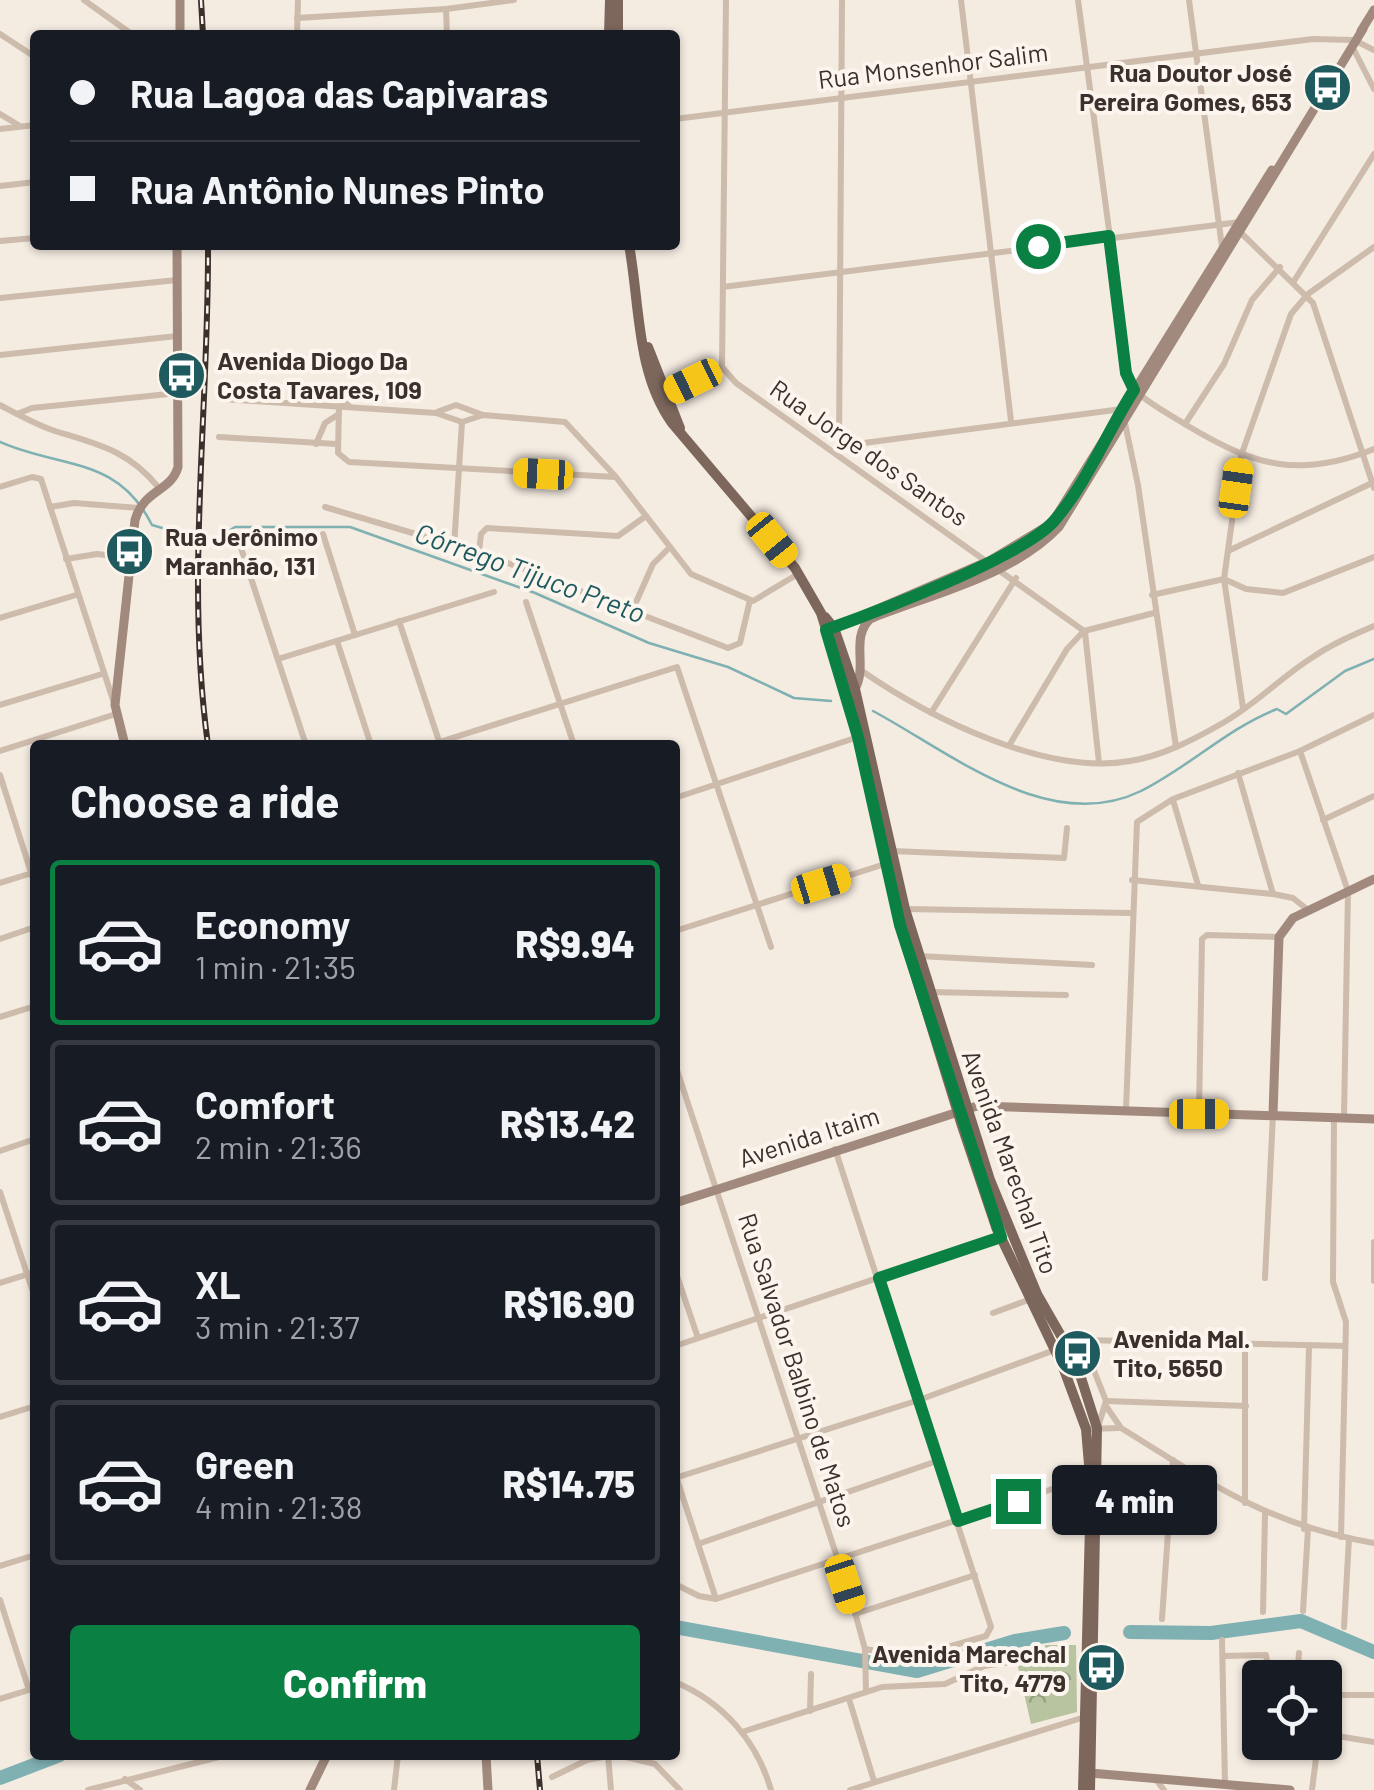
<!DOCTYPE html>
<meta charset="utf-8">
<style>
:root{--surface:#171b24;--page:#20242c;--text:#f1f3f6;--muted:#9ea1a6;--line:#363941;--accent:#0b8043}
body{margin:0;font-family:Barlow,sans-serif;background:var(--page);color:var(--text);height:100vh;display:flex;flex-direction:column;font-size:38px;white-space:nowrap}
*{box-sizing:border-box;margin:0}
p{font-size:32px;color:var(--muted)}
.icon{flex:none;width:55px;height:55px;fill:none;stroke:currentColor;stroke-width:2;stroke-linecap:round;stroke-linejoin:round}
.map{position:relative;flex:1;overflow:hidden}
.panel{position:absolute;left:30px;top:740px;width:650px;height:1020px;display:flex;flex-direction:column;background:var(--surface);border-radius:10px;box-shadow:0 2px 8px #0004}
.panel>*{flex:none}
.hud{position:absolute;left:30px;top:30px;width:650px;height:220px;border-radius:10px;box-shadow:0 2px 8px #0004;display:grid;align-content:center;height:220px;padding:0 40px;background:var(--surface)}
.tools{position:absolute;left:1242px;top:1660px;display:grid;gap:20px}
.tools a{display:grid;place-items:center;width:100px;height:100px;border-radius:10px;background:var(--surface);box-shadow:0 2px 8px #0004;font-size:50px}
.end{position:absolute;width:45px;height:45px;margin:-22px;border:12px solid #0b8043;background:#fff;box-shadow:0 0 0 5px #fff}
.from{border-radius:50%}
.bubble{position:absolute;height:70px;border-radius:10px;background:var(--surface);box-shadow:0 2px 8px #0004;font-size:32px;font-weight:800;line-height:70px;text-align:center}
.car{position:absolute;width:30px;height:60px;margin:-30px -15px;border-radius:12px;box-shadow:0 0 8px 2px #0007;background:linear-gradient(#f5c518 24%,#345 0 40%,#f5c518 0 76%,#345 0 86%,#f5c518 0)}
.hud b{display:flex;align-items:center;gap:35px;height:95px;font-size:38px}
.hud b+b{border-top:2px solid var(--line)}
.hud i{width:25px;height:25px;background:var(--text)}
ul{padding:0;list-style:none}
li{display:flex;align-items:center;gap:30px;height:165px;margin:0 20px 15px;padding:0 20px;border:5px solid var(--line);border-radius:10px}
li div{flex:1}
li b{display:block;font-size:38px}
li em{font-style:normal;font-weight:800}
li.selected{border-color:var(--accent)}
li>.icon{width:90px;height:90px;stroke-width:1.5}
h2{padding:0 40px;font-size:45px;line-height:120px}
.cta{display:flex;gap:20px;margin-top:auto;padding:20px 40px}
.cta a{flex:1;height:115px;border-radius:10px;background:var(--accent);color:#fff;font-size:40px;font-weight:800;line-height:115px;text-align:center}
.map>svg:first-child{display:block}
.park{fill:url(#park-crowns)}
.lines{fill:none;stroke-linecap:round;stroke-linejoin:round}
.stream{stroke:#7fb0b2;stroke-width:2.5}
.river{stroke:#7fb0b2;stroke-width:14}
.street{stroke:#cdbbac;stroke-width:6}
.secondary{stroke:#a18a7d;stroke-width:9}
.primary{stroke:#7d675c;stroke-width:10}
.rail-casing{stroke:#3b302b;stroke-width:6}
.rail{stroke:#fbf5ee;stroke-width:2.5;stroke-dasharray:8;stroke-linecap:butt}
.route{stroke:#0b8043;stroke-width:12}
.labels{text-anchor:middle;stroke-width:8;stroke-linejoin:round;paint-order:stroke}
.street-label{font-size:25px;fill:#3b302b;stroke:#fbf5ee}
.poi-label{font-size:25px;font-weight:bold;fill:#3b302b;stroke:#fbf5ee;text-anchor:start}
.water-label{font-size:28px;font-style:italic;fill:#1f5a5e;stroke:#fbf5ee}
</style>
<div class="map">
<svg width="1374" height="1790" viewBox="0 0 1374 1790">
<defs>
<pattern id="park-crowns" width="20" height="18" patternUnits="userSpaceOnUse" patternTransform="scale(2.5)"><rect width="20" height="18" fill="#b8c4a0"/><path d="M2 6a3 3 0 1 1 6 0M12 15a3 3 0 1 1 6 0" fill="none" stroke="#97a083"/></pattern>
</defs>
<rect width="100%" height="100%" fill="#f4ebe1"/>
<!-- park -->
<polygon class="park" points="1046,1645 1076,1645 1077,1712 1031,1724 1018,1667"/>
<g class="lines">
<!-- stream -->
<g class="stream">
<path d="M0,442c60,27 117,13 152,83l34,10"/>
<polyline points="211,542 235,527 350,527 535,593 649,643 728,667 794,698 831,701"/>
<path d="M873,711c77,41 176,125 268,80 48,-24 87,-63 136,-82l9,5 59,-43 29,-12"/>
</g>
<!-- river -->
<g class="river">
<polyline points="675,1627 917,1671 1015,1641 1064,1633"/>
<polyline points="1130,1632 1211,1633 1301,1621 1374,1652"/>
<polyline points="0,1778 60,1755"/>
</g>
<!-- street -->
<g class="street">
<polyline points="84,0 133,35"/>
<polyline points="961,0 1011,421"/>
<path d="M1078,0l52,385c15,17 39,29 58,41 67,40 111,53 186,23"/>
<polyline points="1189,0 1222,247"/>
<polyline points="446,9 447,35"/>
<polyline points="297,18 446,9 514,0"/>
<polyline points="0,34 35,57"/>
<polyline points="297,35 298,0"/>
<polyline points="1352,46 1374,89"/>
<polyline points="0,114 20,126"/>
<polyline points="675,119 1313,39 1354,40 1374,50"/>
<polyline points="0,129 35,125"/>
<polyline points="0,186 35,182"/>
<polyline points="1239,231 1313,303 1374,488"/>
<polyline points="0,241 35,238"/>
<polyline points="1294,281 1374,154"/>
<polyline points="723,287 1240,222"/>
<polyline points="0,298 177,280"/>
<polyline points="0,355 177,336"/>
<polyline points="722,367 736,383 1084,631 1154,613"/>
<polyline points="722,367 726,0"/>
<polyline points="667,394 722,367"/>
<polyline points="222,399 436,413 462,422 483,415 565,422 616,477 691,574 753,601 798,574"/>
<path d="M306,402c14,-9 31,-7 43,4"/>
<path d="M0,405c19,10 38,21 58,27 43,13 72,20 101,56"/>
<polyline points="339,406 338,453 349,462 615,477"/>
<polyline points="437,412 456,405 483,415"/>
<polyline points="17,414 32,408 178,393"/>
<polyline points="1185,424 1224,364 1252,300 1280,267"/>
<polyline points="219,437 336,444"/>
<polyline points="316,444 325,423 339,414"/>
<polyline points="841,446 1122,409 1138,485 1176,747"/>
<polyline points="839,447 842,0"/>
<polyline points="0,487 32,477 41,479 114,703"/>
<polyline points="50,507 74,503 139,508"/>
<polyline points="325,507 487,555 728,648 740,643 750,600"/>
<polyline points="323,534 355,635"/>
<polyline points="240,545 306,745"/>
<polyline points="454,547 462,422"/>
<polyline points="1228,551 1372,483"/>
<polyline points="479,552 481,534 487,528 618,536 646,516"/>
<polyline points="66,559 97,554 131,558"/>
<polyline points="1152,595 1224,579 1246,589 1283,593 1374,557"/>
<polyline points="526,602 574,745"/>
<polyline points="633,609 653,564 670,547"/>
<polyline points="0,618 76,595"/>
<polyline points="399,621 440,744"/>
<polyline points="1085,632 1099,763"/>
<polyline points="337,641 371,745"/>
<polyline points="278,659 494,592"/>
<path d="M862,671c68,47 184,105 268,90 32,-5 63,-21 91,-37 33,-18 60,-47 92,-67 19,-13 40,-22 61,-31"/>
<polyline points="0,705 102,674"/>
<polyline points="1243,708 1224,579 1241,456 1291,314 1308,294 1374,247"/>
<polyline points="931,713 1016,578"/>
<polyline points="1010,744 1067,649 1084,631"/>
<polyline points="430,745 677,667 771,947"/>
<polyline points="0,751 116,714"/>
<polyline points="1300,751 1348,891 1344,1117"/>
<polyline points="1238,773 1273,894"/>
<polyline points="0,775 35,885"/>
<polyline points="675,798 858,737"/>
<polyline points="1173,800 1198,885"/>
<polyline points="1323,820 1374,796"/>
<polyline points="892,851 1064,858 1067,828"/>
<polyline points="1132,880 1273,894 1293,898 1308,910"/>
<polyline points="0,883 32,873"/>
<polyline points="906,909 1131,913"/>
<polyline points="675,931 885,864"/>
<polyline points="0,939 35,927"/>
<polyline points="919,956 1092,965"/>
<polyline points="931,992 1066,995"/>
<polyline points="0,1017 35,1006"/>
<polyline points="675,1064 854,1609 865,1649 866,1692"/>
<polyline points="1126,1110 1137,822 1173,799 1300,751 1374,715"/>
<polyline points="1199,1114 1202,939 1207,935 1279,937"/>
<polyline points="1334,1117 1333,1282 1346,1322 1341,1537"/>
<polyline points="835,1149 991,1627 986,1636 913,1657 865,1649"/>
<polyline points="0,1151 35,1139"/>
<polyline points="0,1192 35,1298"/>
<polyline points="1374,1242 1374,1281"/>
<polyline points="675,1270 698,1338"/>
<polyline points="1265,1278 1273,1114"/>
<polyline points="0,1283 35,1272"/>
<polyline points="993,1313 1031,1299"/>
<polyline points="1082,1340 1106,1401 1098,1427"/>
<polyline points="675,1346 1000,1237"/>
<polyline points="1106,1401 1246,1406"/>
<path d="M1106,1406l15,22c89,55 147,97 253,115"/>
<polyline points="0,1417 35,1406"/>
<polyline points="1086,1429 1120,1428"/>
<polyline points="675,1473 716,1599"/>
<polyline points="675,1478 919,1400 1082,1340 1345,1346"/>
<polyline points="1245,1503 1245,1344"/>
<polyline points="1304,1529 1309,1347"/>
<polyline points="698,1544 940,1460"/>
<polyline points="0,1566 35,1555"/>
<polyline points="675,1584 699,1596 716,1599 1089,1477"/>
<polyline points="0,1600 29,1690"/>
<polyline points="1303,1611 1308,1529"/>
<polyline points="1263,1612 1265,1514"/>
<polyline points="855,1614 975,1575"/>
<polyline points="1162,1619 1173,1460"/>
<polyline points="1344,1627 1349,1538"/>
<polyline points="1222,1640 1225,1783"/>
<polyline points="1224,1656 1266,1655 1270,1678"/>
<polyline points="1297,1678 1299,1653"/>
<path d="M675,1682c48,20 82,59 96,108"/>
<polyline points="1325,1695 1374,1695"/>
<polyline points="0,1699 35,1688"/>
<polyline points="849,1699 874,1781"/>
<polyline points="810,1711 811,1674"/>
<polyline points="742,1732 882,1687 945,1684 984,1666 1017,1661"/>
<polyline points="1325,1734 1374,1742"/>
<polyline points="608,1755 611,1790"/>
<polyline points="618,1755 655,1764 680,1790"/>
<polyline points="552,1777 587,1760 613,1755"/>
<polyline points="1154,1777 1164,1790"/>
<polyline points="125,1779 140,1790"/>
<polyline points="88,1790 227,1755"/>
<polyline points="394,1790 398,1755"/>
<polyline points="850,1790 1085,1717"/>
<polyline points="1312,1790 1318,1742"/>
</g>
<!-- secondary -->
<g class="secondary">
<polyline points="180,0 180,35"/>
<polyline points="1361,31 1374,10"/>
<polyline points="829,630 989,561 1052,523 1272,170"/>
<path d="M855,689c13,-24 -5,-50 15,-70 61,-25 143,-43 189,-92l304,-498"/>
<path d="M125,745l-10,-40 20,-185c9,-31 36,-28 43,-53l-1,-222"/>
<polyline points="1273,1114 1279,937 1293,918 1374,879"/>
<polyline points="675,1203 977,1106 1374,1119"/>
<polyline points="486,1755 488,1790"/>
<polyline points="1090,1773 1290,1790"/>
<polyline points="310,1790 327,1755"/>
</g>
<!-- primary -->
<g class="primary">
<polyline points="618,0 618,35"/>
<polyline points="609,35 610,0"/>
<path d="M629,245c11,59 7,128 43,178l123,145 26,45 32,103 47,209 62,201 34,101 67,140 23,62 5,59 -8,302"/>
<polyline points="648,347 680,428"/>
<polyline points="825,617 834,628 855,689 905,909 990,1180 1037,1294 1076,1362 1097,1428 1090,1790"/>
</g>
<defs>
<g id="rail">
<polyline points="201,0 203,35"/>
<path d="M208,745c-23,-165 1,-334 0,-500"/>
<polyline points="537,1755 540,1790"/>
</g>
</defs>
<!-- rail casing -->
<use href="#rail" class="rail-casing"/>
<!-- rail -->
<use href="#rail" class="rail"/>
</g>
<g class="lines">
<!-- route -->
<path class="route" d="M1018,1501l-60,20 -79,-243 122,-41 -101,-312 -42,-188 -32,-107c50,-18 196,-73 228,-109 33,-38 53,-89 80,-131l-8,-17 -17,-137 -71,10"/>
</g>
<!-- icons -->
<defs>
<symbol id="bus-disc" viewBox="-11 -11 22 22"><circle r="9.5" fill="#1f5a5e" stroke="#fbf5ee"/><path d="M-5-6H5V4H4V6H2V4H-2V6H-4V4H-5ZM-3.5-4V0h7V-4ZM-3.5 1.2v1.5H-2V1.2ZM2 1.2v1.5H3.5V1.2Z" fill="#fff"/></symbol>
</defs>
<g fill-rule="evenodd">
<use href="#bus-disc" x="1300" y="60" width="55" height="55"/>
<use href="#bus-disc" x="154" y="348" width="55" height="55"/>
<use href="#bus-disc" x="102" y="524" width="55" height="55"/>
<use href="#bus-disc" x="1050" y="1326" width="55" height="55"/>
<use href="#bus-disc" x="1074" y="1640" width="55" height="55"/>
</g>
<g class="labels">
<!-- street labels -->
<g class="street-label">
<text transform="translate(933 66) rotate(-7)" y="9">Rua Monsenhor Salim</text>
<text transform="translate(869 453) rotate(35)" y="9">Rua Jorge dos Santos</text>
<text transform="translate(809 1137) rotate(-18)" y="9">Avenida Itaim</text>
<text transform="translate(1010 1162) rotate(70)" y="9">Avenida Marechal Tito</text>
<text transform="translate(797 1370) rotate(72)" y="9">Rua Salvador Balbino de Matos</text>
</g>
<!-- poi labels -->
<g class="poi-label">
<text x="1292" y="82" text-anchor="end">Rua Doutor José<tspan x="1292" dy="29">Pereira Gomes, 653</tspan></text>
<text x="217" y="370">Avenida Diogo Da<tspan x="217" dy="29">Costa Tavares, 109</tspan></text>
<text x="165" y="546">Rua Jerônimo<tspan x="165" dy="29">Maranhão, 131</tspan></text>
<text x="1113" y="1348">Avenida Mal.<tspan x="1113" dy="29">Tito, 5650</tspan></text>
<text x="1066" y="1663" text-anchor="end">Avenida Marechal<tspan x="1066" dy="29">Tito, 4779</tspan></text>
</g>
<!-- water labels -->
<g class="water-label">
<text transform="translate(530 573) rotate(20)" y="10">Córrego Tijuco Preto</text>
</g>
</g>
</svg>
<div class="tools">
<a><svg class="icon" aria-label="locate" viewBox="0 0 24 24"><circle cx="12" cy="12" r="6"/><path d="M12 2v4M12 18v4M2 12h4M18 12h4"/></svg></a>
</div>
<i class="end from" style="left:1038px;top:246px"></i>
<i class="end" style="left:1018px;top:1501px"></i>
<div class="bubble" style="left:1052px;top:1465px;width:165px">4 min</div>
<i class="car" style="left:693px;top:381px;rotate:244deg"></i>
<i class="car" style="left:543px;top:474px;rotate:273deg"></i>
<i class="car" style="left:1236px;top:488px;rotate:8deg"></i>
<i class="car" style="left:772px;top:540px;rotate:141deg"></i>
<i class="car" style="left:821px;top:884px;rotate:73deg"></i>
<i class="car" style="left:1199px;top:1114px;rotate:90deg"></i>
<i class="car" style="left:845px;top:1584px;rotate:162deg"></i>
<div class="hud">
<b><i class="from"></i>Rua Lagoa das Capivaras</b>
<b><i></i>Rua Antônio Nunes Pinto</b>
</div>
<section class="panel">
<h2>Choose a ride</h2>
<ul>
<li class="selected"><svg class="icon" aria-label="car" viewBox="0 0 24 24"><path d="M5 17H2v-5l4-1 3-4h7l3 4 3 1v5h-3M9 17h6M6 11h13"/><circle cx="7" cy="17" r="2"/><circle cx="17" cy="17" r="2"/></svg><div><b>Economy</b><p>1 min · 21:35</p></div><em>R$9.94</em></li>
<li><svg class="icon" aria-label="car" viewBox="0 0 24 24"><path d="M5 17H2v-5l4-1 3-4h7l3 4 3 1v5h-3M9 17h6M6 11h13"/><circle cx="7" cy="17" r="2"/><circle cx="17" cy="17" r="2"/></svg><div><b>Comfort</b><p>2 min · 21:36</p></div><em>R$13.42</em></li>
<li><svg class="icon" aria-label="car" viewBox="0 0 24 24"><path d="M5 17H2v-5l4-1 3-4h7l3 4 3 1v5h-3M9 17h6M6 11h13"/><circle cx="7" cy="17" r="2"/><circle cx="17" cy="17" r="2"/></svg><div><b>XL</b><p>3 min · 21:37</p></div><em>R$16.90</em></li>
<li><svg class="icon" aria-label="car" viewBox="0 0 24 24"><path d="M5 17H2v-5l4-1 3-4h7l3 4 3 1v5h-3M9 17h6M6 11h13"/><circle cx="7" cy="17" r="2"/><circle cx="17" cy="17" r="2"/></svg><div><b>Green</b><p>4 min · 21:38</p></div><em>R$14.75</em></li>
</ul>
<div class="cta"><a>Confirm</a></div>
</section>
</div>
